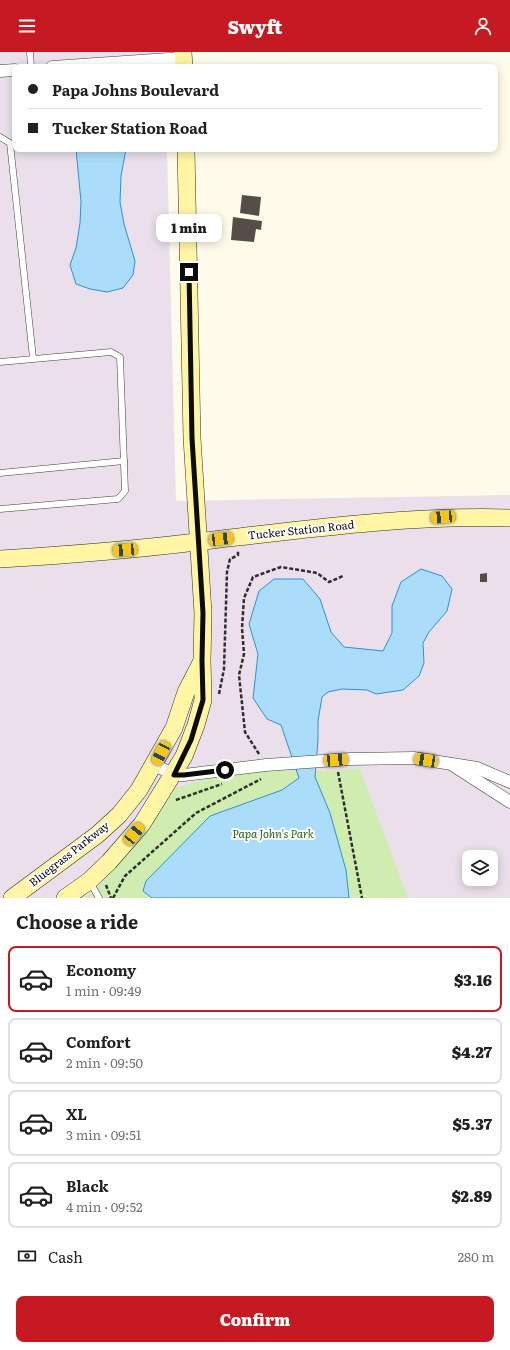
<!DOCTYPE html>
<meta charset="utf-8">
<style>
:root{--surface:#fff;--page:#f6f6f6;--text:#202124;--muted:#757577;--line:#e0e0e0;--accent:#c51a22}
body{margin:0;font-family:Literata,serif;background:var(--page);color:var(--text);height:100vh;display:flex;flex-direction:column;font-size:15px;white-space:nowrap}
*{box-sizing:border-box;margin:0}
p{font-size:13px;color:var(--muted)}
.icon{flex:none;width:22px;height:22px;fill:none;stroke:currentColor;stroke-width:2;stroke-linecap:round;stroke-linejoin:round}
.map{position:relative;height:846px;overflow:hidden}
.details{display:flex;flex-direction:column;background:var(--surface);flex:1}
.details>*{flex:none}
.hud{position:absolute;left:12px;top:12px;width:486px;height:88px;border-radius:8px;box-shadow:0 2px 10px #0003;display:grid;align-content:center;height:88px;padding:0 16px;background:var(--surface)}
.buttons{position:absolute;left:462px;top:798px;display:grid;gap:8px}
.buttons a{display:grid;place-items:center;width:36px;height:36px;border-radius:8px;background:var(--surface);box-shadow:0 2px 10px #0003;font-size:20px}
.end{position:absolute;width:18px;height:18px;margin:-9px;border:5px solid #0c0c0c;background:#fff;box-shadow:0 0 0 2px #fff}
.from{border-radius:50%}
.bubble{position:absolute;height:28px;border-radius:8px;background:var(--surface);box-shadow:0 2px 10px #0003;font-size:13px;font-weight:800;line-height:28px;text-align:center}
.car{position:absolute;width:12px;height:24px;margin:-12px -6px;border-radius:5px;box-shadow:0 0 3px 1px #0007;background:linear-gradient(#f5c518 24%,#345 0 40%,#f5c518 0 76%,#345 0 86%,#f5c518 0)}
.hud b{display:flex;align-items:center;gap:14px;height:38px;font-size:15px}
.hud b+b{border-top:1px solid var(--line)}
.hud i{width:10px;height:10px;background:var(--text)}
ul{padding:0;list-style:none}
li{display:flex;align-items:center;gap:12px;height:66px;margin:0 8px 6px;padding:0 8px;border:2px solid var(--line);border-radius:8px}
li div{flex:1}
li b{display:block;font-size:15px}
li em{font-style:normal;font-weight:800}
li.on{border-color:var(--accent)}
li>.icon{width:36px;height:36px;stroke-width:1.5}
h2{padding:0 16px;font-size:18px;line-height:48px}
.pay{display:flex;align-items:center;gap:10px;height:44px;padding:0 16px;font-size:15px}
.pay p{margin-inline-start:auto}
.button{display:flex;gap:8px;margin-top:auto;padding:8px 16px}
.button a{flex:1;height:46px;border-radius:8px;background:var(--accent);color:#fff;font-size:16px;font-weight:800;line-height:46px;text-align:center}
header{display:flex;justify-content:space-between;align-items:center;height:52px;padding:0 16px;background:var(--accent);color:#fff;font-size:18px;font-weight:800}
.map>svg:first-child{display:block}
.industrial{fill:#eadfeb;fill-rule:evenodd}
.green{fill:#d0ecb1}
.water{fill:#abdcfa;stroke:#2c92d7}
.building{fill:#554d47}
.lines{fill:none;stroke-linecap:round;stroke-linejoin:round}
.lane-casing{stroke:#3f3f3f;stroke-width:7}
.street-casing{stroke:#3f3f3f;stroke-width:13}
.secondary-casing{stroke:#2e2e2e;stroke-width:18}
.path{stroke:#2e2e2e;stroke-width:2.5;stroke-dasharray:4 2;stroke-linecap:butt}
.lane{stroke:#fff;stroke-width:6}
.street{stroke:#fff;stroke-width:12}
.secondary{stroke:#fff5a5;stroke-width:17}
.route{stroke:#0c0c0c;stroke-width:5}
.labels{text-anchor:middle;stroke-width:4;stroke-linejoin:round;paint-order:stroke}
.street-label{font-size:11px;fill:#0c0c0c;stroke:#fff}
.park-label{font-size:11px;font-style:italic;fill:#286718;stroke:#fff}
</style>
<header><svg class="icon" aria-label="menu" viewBox="0 0 24 24"><path d="M4 6h16M4 12h16M4 18h16"/></svg>Swyft<svg class="icon" aria-label="person" viewBox="0 0 24 24"><circle cx="12" cy="8" r="4"/><path d="M4 21q1-7 8-7t8 7"/></svg></header>
<div class="map">
<svg width="510" height="846" viewBox="0 0 510 846">
<rect width="100%" height="100%" fill="#fffbea"/>
<!-- industrial -->
<path class="industrial" d="M0,0h165v15h-150v82h152l9,352 334,-6v403h-510zM469,805h22v22h-22z"/>
<!-- green -->
<polygon class="green" points="239,717 320,719 360,717 408,846 85,846 104,829 176,736"/>
<!-- water -->
<g class="water">
<polygon points="76,97 126,97 121,124 120,150 124,172 135,209 133,223 123,236 107,240 90,237 76,232 70,213 76,196 80,171 81,150"/>
<polygon points="421,517 442,524 452,537 447,559 429,580 423,591 424,611 419,624 403,638 376,642 367,638 342,637 328,640 322,645 318,669 318,688 315,725 330,761 346,818 349,846 152,846 143,839 146,829 210,764 282,738 299,726 281,673 267,667 253,646 258,602 249,572 259,539 274,527 303,527 320,547 331,580 344,595 383,599 392,581 392,554 401,530"/>
</g>
<!-- building -->
<g class="building">
<polygon points="242,143 261,145 259,164 240,161"/>
<polygon points="233,165 262,169 261,178 256,177 254,190 231,188"/>
<polygon points="487,521 487,530 480,530 480,522"/>
</g>
<g class="lines">
<defs>
<g id="lane">
<polyline points="30,0 31,15"/>
<polyline points="0,85 10,91 33,306"/>
<polyline points="0,310 111,300 120,305 125,439 118,447 0,457"/>
<polyline points="0,421 124,409"/>
<polyline points="90,830 99,846"/>
</g>
<g id="street">
<polyline points="52,15 183,6"/>
<polyline points="0,19 15,18"/>
<polyline points="155,713 174,723 184,723 266,713 350,707 414,706 477,716 510,730"/>
<polyline points="454,714 510,750"/>
</g>
<g id="secondary">
<polyline points="183,0 184,15"/>
<path d="M0,507c66,-4 131,-9 196,-17 104,-12 209,-27 314,-24"/>
<polyline points="12,846 97,783 119,763 139,738 174,676 186,640 201,611"/>
<polyline points="65,846 89,829 109,810 142,772 184,704 196,673 203,648 202,609 203,561 192,386 186,97"/>
</g>
</defs>
<!-- lane casing -->
<use href="#lane" class="lane-casing"/>
<!-- street casing -->
<use href="#street" class="street-casing"/>
<!-- secondary casing -->
<use href="#secondary" class="secondary-casing"/>
<!-- path -->
<g class="path">
<polyline points="219,642 224,617 227,520 230,507 238,503 238,499"/>
<polyline points="259,702 245,680 239,623 244,602 242,576 244,546 253,525 281,515 317,521 329,530 343,524"/>
<polyline points="338,720 362,846"/>
<polyline points="176,748 222,732"/>
<polyline points="106,833 111,846"/>
<polyline points="113,846 125,824 196,761 261,727"/>
</g>
<!-- lane -->
<use href="#lane" class="lane"/>
<!-- street -->
<use href="#street" class="street"/>
<!-- secondary -->
<use href="#secondary" class="secondary"/>
</g>
<g class="lines">
<!-- route -->
<polyline class="route" points="189,220 192,386 203,561 202,608 203,648 191,688 174,723 184,723 225,718"/>
</g>
<g class="labels">
<!-- street labels -->
<g class="street-label">
<text transform="translate(301 478) rotate(-6)" y="4">Tucker Station Road</text>
<text transform="translate(69 802) rotate(-38)" y="4">Bluegrass Parkway</text>
</g>
<!-- park labels -->
<g class="park-label">
<text x="273" y="786">Papa John's Park</text>
</g>
</g>
</svg>
<div class="buttons">
<a><svg class="icon" aria-label="layers" viewBox="0 0 24 24"><path d="M12 4l9 5-9 5-9-5zM3 14l9 5 9-5"/></svg></a>
</div>
<i class="end from" style="left:225px;top:718px"></i>
<i class="end" style="left:189px;top:220px"></i>
<div class="bubble" style="left:156px;top:162px;width:66px">1 min</div>
<i class="car" style="left:443px;top:465px;rotate:265deg"></i>
<i class="car" style="left:221px;top:487px;rotate:83deg"></i>
<i class="car" style="left:125px;top:498px;rotate:266deg"></i>
<i class="car" style="left:161px;top:701px;rotate:207deg"></i>
<i class="car" style="left:336px;top:708px;rotate:86deg"></i>
<i class="car" style="left:426px;top:708px;rotate:279deg"></i>
<i class="car" style="left:134px;top:782px;rotate:39deg"></i>
<div class="hud">
<b><i class="from"></i>Papa Johns Boulevard</b>
<b><i></i>Tucker Station Road</b>
</div>
</div>
<section class="details">
<h2>Choose a ride</h2>
<ul>
<li class="on"><svg class="icon" aria-label="car" viewBox="0 0 24 24"><path d="M5 17H2v-5l4-1 3-4h7l3 4 3 1v5h-3M9 17h6M6 11h13"/><circle cx="7" cy="17" r="2"/><circle cx="17" cy="17" r="2"/></svg><div><b>Economy</b><p>1 min · 09:49</p></div><em>$3.16</em></li>
<li><svg class="icon" aria-label="car" viewBox="0 0 24 24"><path d="M5 17H2v-5l4-1 3-4h7l3 4 3 1v5h-3M9 17h6M6 11h13"/><circle cx="7" cy="17" r="2"/><circle cx="17" cy="17" r="2"/></svg><div><b>Comfort</b><p>2 min · 09:50</p></div><em>$4.27</em></li>
<li><svg class="icon" aria-label="car" viewBox="0 0 24 24"><path d="M5 17H2v-5l4-1 3-4h7l3 4 3 1v5h-3M9 17h6M6 11h13"/><circle cx="7" cy="17" r="2"/><circle cx="17" cy="17" r="2"/></svg><div><b>XL</b><p>3 min · 09:51</p></div><em>$5.37</em></li>
<li><svg class="icon" aria-label="car" viewBox="0 0 24 24"><path d="M5 17H2v-5l4-1 3-4h7l3 4 3 1v5h-3M9 17h6M6 11h13"/><circle cx="7" cy="17" r="2"/><circle cx="17" cy="17" r="2"/></svg><div><b>Black</b><p>4 min · 09:52</p></div><em>$2.89</em></li>
</ul>
<div class="pay"><svg class="icon" aria-label="cash" viewBox="0 0 24 24"><path d="M3 7h18v10H3z"/><circle cx="12" cy="12" r="2"/></svg>Cash<p>280 m</p></div>
<div class="button"><a>Confirm</a></div>
</section>
